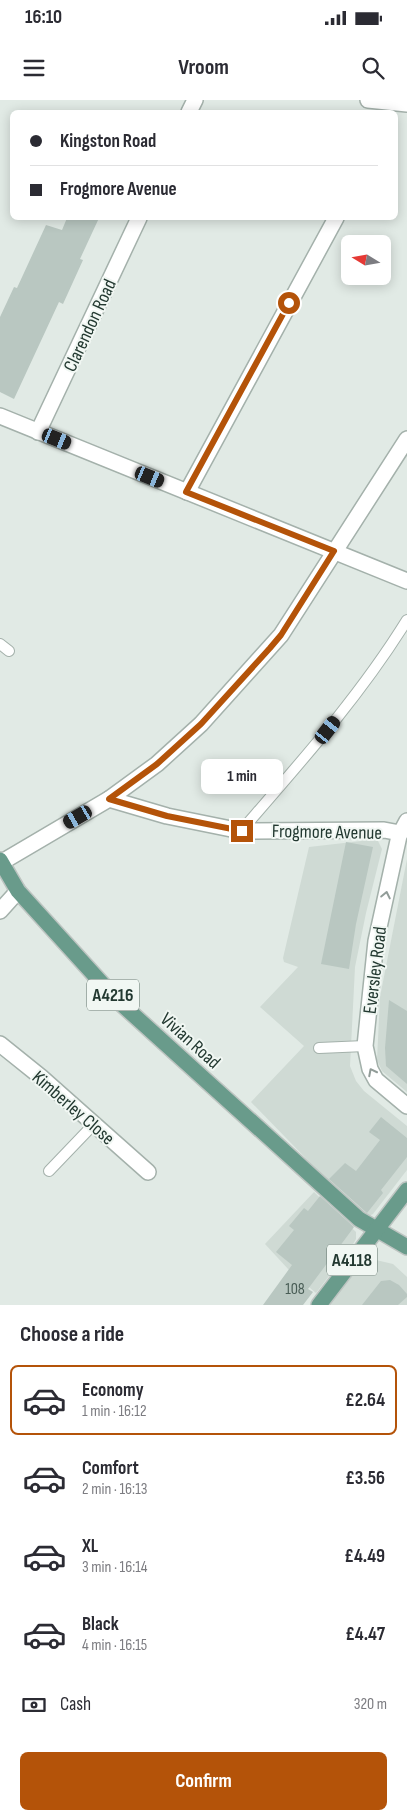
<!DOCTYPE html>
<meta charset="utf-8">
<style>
:root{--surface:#fff;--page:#f2f2f3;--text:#2b2b33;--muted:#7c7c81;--line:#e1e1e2;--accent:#b45309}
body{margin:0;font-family:"Sofia Sans Condensed",sans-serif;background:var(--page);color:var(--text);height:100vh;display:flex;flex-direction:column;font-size:19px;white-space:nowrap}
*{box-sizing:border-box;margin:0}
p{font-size:16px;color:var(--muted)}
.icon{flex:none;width:28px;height:28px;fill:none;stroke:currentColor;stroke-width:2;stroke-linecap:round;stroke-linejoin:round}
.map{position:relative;height:1205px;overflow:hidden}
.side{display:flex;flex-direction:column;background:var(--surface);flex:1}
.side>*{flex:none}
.top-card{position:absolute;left:10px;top:10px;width:388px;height:110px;border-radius:8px;box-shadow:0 2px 12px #0003;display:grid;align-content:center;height:110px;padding:0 20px;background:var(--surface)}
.needle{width:32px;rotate:281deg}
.fabs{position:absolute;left:341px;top:135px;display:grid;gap:10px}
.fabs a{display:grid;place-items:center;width:50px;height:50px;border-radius:8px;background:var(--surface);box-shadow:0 2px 12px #0003;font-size:25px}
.end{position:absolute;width:22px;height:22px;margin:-11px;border:6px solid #b45309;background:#fff;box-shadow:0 0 0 2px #fff}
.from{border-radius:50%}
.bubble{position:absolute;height:35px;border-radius:8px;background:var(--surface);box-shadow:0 2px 12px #0003;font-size:16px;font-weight:700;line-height:35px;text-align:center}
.car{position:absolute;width:15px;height:30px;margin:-15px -8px;border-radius:6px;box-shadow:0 0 4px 1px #0007;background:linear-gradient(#222 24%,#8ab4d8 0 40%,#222 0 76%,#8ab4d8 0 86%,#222 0)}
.top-card b{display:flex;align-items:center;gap:18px;height:48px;font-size:19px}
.top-card b+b{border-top:1px solid var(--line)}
.top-card i{width:12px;height:12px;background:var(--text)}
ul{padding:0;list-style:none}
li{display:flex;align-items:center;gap:15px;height:70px;margin:0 10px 8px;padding:0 10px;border:2px solid transparent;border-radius:8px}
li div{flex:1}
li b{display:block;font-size:19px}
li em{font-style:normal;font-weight:700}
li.active{border-color:var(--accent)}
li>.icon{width:45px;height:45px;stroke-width:1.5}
h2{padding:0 20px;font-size:22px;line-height:60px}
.pay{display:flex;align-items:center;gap:12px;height:55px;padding:0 20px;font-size:19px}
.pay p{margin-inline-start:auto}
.action{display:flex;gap:10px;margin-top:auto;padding:10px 20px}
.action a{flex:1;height:58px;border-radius:8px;background:var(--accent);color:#fff;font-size:20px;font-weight:700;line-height:58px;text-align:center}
.status{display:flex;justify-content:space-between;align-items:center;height:35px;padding:0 25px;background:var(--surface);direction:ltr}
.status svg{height:14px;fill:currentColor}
header{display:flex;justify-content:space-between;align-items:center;height:65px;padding:0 20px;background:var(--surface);font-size:22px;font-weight:700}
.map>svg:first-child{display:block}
.built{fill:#cfdad4}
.building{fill:#b9c7c1}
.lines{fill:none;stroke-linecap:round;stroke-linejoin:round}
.service-casing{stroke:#a4b1ab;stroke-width:12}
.minor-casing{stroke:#a4b1ab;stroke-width:18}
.primary-casing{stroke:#bdc4c1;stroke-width:18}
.service{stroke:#fff;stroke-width:10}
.minor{stroke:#fff;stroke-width:15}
.primary{stroke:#699b8b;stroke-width:15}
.oneway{stroke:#919c98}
.route{stroke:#b45309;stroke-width:6}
.labels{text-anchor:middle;stroke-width:4;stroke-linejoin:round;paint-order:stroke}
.number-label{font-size:16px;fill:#485c55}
.shield{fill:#f1f7f3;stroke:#61726b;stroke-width:1}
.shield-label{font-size:18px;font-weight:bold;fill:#233931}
.street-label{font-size:19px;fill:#233931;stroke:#f1f7f3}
</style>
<div class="status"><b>16:10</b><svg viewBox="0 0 49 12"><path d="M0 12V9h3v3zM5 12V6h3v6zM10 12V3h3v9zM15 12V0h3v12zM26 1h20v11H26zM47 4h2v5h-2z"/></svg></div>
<header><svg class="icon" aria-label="menu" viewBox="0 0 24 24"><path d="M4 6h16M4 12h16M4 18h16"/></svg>Vroom<svg class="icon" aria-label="search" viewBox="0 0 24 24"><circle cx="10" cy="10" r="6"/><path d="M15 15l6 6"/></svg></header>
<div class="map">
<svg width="407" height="1205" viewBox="0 0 407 1205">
<rect width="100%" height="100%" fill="#e1eae5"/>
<!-- built -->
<g class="built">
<polygon points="370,740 378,741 382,749 366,813 355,867 350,966 356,981 364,991 407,1026 407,1070 373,1114 369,1116 356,1110 251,1002 304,946 260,907 298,867 284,862 283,858 309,747"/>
<polygon points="407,759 407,992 382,971 377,960 380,897"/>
<polygon points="314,1092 356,1132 356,1139 352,1146 316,1193 289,1170 265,1144"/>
<polygon points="376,1160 393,1164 407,1177 407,1205 330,1205 345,1181 355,1171"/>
</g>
<!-- building -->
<g class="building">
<polygon points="67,118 99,118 80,159 83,160 63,204 59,202 14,299 0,292 0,217 14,187 17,188 46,125 62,130"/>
<polygon points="346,742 373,747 356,824 349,869 321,864"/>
<polygon points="389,900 407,911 407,984 386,966 385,948"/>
<polygon points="381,1017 407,1038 407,1057 381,1090 383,1093 367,1113 329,1079 345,1063 356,1071 380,1040 369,1032"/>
<polygon points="320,1096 354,1127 308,1189 313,1192 303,1205 263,1205 292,1165 276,1152 294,1130 289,1126 304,1108 308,1111"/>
<polygon points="390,1180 399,1185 407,1194 407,1197 398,1205 362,1205 381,1181"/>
</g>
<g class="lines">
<defs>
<g id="service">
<polyline points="0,544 9,551"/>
<path d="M241,731c59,-68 119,-135 166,-211"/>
<polyline points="319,948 365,946"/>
<polyline points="49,1071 94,1024"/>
</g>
<g id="minor">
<polyline points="368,0 407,4"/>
<polyline points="189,12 195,0"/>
<polyline points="0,316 407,481"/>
<polyline points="38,332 139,118"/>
<polyline points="187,392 336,118"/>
<polyline points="109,699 167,716 241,731 384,730 400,733"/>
<polyline points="407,721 399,736 376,841 365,946 370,969 376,980 407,1006"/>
<polyline points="2,762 109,699 157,664 201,624 281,535 407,339"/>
<polyline points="0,811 18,791"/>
<polyline points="0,944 41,977 148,1072"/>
</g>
<g id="primary">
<polyline points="0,760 18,791 117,900 359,1119 407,1147"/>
<polyline points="319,1205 407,1090"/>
</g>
</defs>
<!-- service casing -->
<use href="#service" class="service-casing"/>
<!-- minor casing -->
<use href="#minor" class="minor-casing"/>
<!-- primary casing -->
<use href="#primary" class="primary-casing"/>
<!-- service -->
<use href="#service" class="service"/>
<!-- minor -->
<use href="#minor" class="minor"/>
<!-- primary -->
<use href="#primary" class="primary"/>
</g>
<!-- one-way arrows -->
<defs><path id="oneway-chevron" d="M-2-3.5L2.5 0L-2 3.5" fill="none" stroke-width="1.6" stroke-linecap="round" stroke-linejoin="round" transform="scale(1.25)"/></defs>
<g class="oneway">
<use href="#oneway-chevron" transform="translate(386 795) rotate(-78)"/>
<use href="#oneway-chevron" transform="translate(372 972) rotate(-117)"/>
</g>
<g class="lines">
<!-- route -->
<polyline class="route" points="242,731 167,716 109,699 157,664 201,624 270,548 281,535 334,451 186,392 289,203"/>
</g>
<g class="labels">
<!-- number labels -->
<g class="number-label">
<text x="295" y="1194">108</text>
</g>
<!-- shield labels -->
<g class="shield">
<rect x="87" y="879.5" width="52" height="31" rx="4"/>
<rect x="327" y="1144.5" width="50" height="31" rx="4"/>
</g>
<g class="shield-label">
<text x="113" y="901">A4216</text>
<text x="352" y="1166">A4118</text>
</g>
<!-- street labels -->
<g class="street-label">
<text transform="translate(89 225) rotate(-65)" y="7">Clarendon Road</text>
<text transform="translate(327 731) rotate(1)" y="7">Frogmore Avenue</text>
<text transform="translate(374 870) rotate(-83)" y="7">Eversley Road</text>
<text transform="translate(191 940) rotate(42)" y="7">Vivian Road</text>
<text transform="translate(74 1007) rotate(41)" y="7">Kimberley Close</text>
</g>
</g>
</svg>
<div class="fabs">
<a><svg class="needle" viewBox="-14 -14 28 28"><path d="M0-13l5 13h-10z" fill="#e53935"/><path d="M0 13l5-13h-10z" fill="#7c7c81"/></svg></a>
</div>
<i class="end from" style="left:289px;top:203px"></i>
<i class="end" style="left:242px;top:731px"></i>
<div class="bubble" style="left:201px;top:659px;width:82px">1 min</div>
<i class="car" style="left:57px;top:339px;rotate:112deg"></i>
<i class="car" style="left:150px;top:377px;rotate:112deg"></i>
<i class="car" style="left:328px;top:630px;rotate:38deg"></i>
<i class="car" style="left:78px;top:717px;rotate:240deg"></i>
<div class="top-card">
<b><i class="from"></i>Kingston Road</b>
<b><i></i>Frogmore Avenue</b>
</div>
</div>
<section class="side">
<h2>Choose a ride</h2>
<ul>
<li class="active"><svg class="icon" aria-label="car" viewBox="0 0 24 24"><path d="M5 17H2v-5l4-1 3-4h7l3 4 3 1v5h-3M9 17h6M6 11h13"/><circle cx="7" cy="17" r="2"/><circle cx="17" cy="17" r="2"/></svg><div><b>Economy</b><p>1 min · 16:12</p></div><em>£2.64</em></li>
<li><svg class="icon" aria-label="car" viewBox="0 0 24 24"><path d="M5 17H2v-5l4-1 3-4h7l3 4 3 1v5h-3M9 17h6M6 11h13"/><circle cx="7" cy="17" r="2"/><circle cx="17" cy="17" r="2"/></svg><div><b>Comfort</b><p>2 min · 16:13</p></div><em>£3.56</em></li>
<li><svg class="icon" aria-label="car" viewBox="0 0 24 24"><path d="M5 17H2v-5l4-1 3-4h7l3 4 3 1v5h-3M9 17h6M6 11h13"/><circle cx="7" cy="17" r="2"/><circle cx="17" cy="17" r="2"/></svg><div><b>XL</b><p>3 min · 16:14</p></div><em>£4.49</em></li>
<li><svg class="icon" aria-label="car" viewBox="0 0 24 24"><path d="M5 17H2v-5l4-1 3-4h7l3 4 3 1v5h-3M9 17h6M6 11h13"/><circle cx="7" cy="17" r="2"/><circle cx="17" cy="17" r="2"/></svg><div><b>Black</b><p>4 min · 16:15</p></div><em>£4.47</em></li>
</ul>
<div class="pay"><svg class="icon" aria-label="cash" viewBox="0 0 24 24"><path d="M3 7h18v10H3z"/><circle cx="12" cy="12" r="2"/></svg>Cash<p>320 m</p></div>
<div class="action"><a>Confirm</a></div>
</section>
